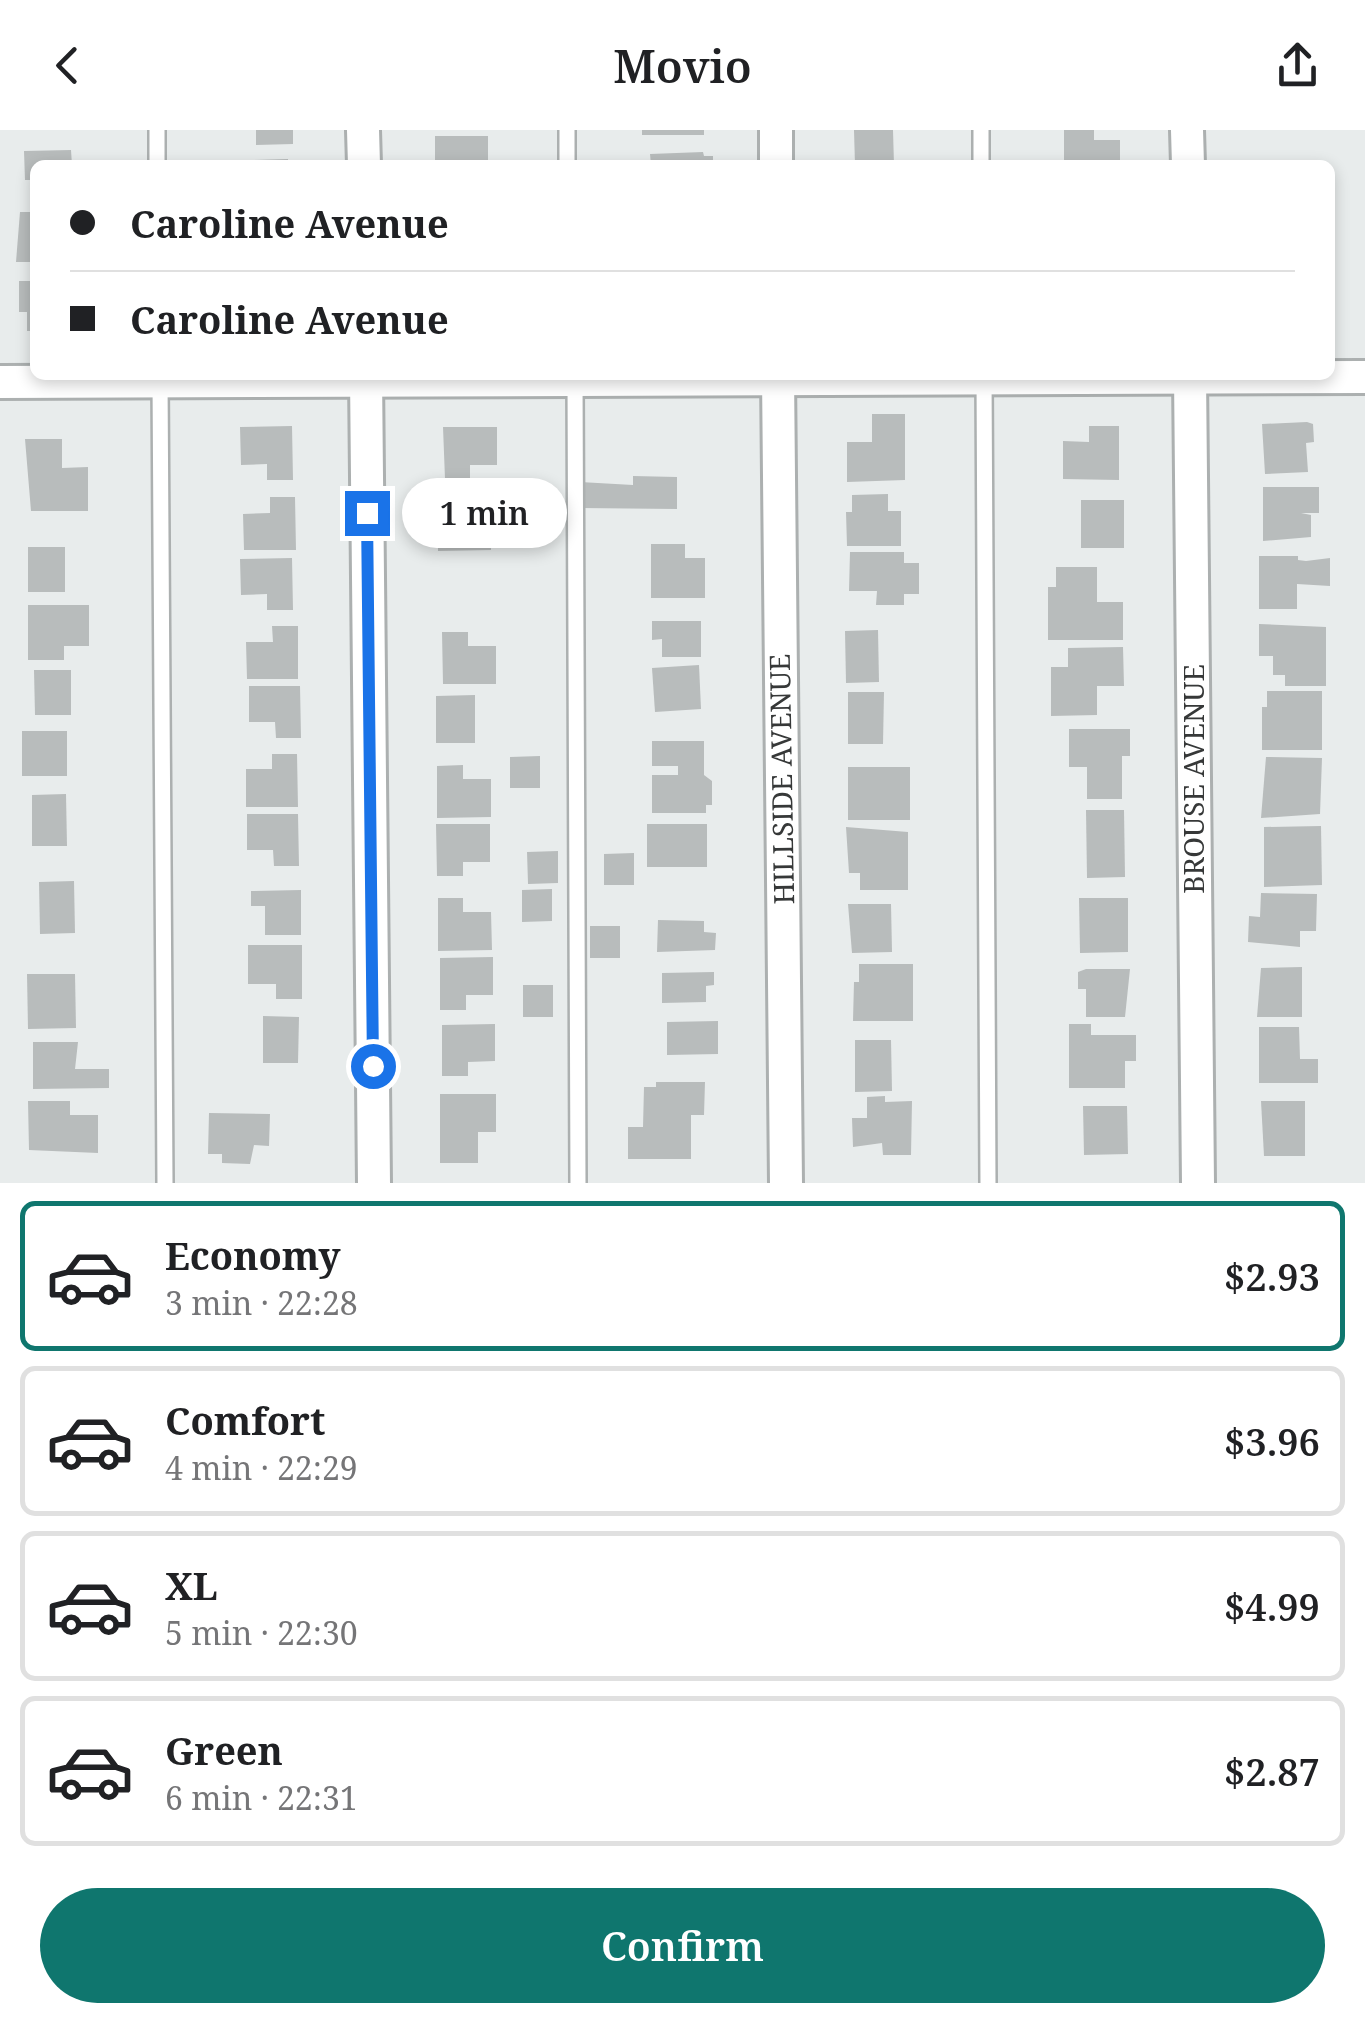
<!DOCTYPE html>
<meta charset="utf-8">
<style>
:root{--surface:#fff;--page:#f6f6f6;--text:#202124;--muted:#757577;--line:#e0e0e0;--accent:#0f766e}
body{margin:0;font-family:"Noto Serif",serif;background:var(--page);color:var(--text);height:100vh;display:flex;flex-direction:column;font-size:38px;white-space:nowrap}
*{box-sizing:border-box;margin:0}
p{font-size:32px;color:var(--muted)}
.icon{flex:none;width:55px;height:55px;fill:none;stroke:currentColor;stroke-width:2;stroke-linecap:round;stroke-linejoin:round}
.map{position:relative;height:1053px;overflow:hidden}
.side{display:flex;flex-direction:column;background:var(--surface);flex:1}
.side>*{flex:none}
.top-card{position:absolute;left:30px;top:30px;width:1305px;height:220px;border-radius:15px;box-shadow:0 5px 15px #0003;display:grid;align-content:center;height:220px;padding:0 40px;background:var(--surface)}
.end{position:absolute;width:45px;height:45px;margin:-22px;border:12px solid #1a73e8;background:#fff;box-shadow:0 0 0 5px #fff}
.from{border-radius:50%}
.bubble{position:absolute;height:70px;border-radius:35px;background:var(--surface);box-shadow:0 5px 15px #0003;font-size:32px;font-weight:600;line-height:70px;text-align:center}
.top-card b{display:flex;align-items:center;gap:35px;height:95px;font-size:38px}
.top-card b+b{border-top:2px solid var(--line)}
.top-card i{width:25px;height:25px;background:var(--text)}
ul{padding:18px 0 0;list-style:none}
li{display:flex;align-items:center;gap:30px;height:150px;margin:0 20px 15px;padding:0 20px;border:5px solid var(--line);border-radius:15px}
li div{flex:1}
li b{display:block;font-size:38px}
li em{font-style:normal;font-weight:600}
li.current{border-color:var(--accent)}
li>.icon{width:90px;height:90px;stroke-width:1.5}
.button{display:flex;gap:20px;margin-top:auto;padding:20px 40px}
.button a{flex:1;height:115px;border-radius:60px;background:var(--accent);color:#fff;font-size:40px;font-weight:600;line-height:115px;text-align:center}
header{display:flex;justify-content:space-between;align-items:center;height:130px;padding:0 40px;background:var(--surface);font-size:45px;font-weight:600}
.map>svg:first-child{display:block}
.building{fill:#b8bcbc}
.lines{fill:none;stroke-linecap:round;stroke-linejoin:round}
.service-casing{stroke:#acb0b0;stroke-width:20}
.minor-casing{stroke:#acb0b0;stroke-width:38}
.service{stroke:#fff;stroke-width:15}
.minor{stroke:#fff;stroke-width:32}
.route{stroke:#1a73e8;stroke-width:12}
.labels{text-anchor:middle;stroke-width:8;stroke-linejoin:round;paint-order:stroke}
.street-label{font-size:28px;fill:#363838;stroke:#fff}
</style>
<header><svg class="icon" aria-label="back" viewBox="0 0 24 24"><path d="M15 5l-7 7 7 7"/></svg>Movio<svg class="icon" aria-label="share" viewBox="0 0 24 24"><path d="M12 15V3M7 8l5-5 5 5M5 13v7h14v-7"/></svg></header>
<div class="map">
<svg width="1365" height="1053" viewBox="0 0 1365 1053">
<rect width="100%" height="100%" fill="#e8ecec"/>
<!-- building -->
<g class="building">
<polygon points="256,0 293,0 293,14 256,15"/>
<rect x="642" y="0" width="62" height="5"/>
<polygon points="854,0 893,0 894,35 855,35"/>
<polygon points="1064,0 1094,0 1094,10 1120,10 1120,35 1064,35"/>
<rect x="435" y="6" width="53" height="29"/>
<polygon points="71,20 72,35 35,35 35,50 25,50 24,21"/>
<polygon points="703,22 704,26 713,26 713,35 651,35 650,24"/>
<polygon points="288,29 288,35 252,35 252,30"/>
<polygon points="20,82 35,82 35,132 16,132"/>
<polygon points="19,151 35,151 35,201 27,201 27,182 19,182"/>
<polygon points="872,284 905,284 905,350 847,352 847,312 872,312"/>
<polygon points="1307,292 1313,294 1314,312 1306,313 1308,342 1265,344 1262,294"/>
<polygon points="292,296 293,350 267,350 267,334 241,335 240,297"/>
<polygon points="1089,296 1119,296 1119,350 1063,349 1063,311 1089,312"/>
<polygon points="443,297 497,297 497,335 470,335 470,350 445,349"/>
<polygon points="25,309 62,309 62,338 88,337 88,381 31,381"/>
<polygon points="633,346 677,347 677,379 580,378 580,352 633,355"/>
<polygon points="1263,357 1319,357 1319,383 1301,383 1311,385 1311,407 1263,411"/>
<polygon points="888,364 888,381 901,381 901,416 847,416 846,382 852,382 852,365"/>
<polygon points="270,367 295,367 296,420 244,420 243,384 270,383"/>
<polygon points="438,369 463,369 463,383 491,383 491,420 438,421"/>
<rect x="1081" y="370" width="43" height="48"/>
<polygon points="651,414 685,414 685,428 705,428 705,468 651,468"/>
<rect x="28" y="417" width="37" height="45"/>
<polygon points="850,422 904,422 904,433 919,433 919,464 904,464 904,475 876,475 877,461 849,461"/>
<polygon points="1259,426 1298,426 1298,430 1306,431 1330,428 1330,456 1297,454 1297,479 1259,479"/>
<polygon points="292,428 293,480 267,480 267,464 241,465 240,429"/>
<polygon points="1056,437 1097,437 1097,472 1123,472 1123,510 1048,510 1048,457 1056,457"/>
<polygon points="28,475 89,475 89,516 64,516 64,530 28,530"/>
<polygon points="652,491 701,491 701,527 662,527 662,509 652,510"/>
<polygon points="1259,494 1326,497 1326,556 1285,556 1285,545 1273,545 1273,526 1259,526"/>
<polygon points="272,496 298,496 298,549 247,549 246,512 273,512"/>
<polygon points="878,500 879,552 846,553 845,501"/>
<polygon points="442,502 468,502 468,516 496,516 496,554 443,554"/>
<polygon points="1123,517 1124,556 1097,556 1097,585 1051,586 1051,537 1068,537 1068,518"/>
<polygon points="699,535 701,579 655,582 652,538"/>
<polygon points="34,540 71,540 71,585 35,585"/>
<polygon points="249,556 300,556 301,608 276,608 275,592 249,592"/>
<polygon points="1267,561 1322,561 1322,620 1262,620 1262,577 1267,577"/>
<polygon points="848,562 884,562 883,614 848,614"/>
<polygon points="475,565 475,613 436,613 436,566"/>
<polygon points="1069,599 1130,599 1130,626 1122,626 1122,669 1087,669 1087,637 1069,637"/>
<rect x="22" y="601" width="45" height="45"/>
<polygon points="652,611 704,611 704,645 712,651 712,675 706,675 706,683 652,683 652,645 678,645 678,636 652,636"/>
<polygon points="272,624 297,624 298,677 246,677 246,639 272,639"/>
<polygon points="540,626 540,658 510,658 510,627"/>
<polygon points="1266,627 1322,628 1320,684 1261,688"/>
<polygon points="463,635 463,649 491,649 491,687 437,688 437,636"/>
<rect x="848" y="637" width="62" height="53"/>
<polygon points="66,664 67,716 32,716 32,665"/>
<polygon points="1086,680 1124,680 1125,747 1087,748"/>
<polygon points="247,684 298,684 299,736 274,736 273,720 247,720"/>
<polygon points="436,694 490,694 490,732 463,732 463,746 437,746"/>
<rect x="647" y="694" width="60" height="43"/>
<polygon points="1321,696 1322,755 1264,757 1264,697"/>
<polygon points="846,697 908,702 908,760 860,760 860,743 849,743"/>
<polygon points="558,721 558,753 528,754 527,722"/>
<polygon points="634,723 634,755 604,755 604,724"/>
<polygon points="74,751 75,803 40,804 39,752"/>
<polygon points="552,759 552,791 522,792 522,760"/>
<polygon points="301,760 301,805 265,805 265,776 251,776 251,761"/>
<polygon points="1261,763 1317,764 1316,801 1300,801 1300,817 1248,812 1249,786 1260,787"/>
<polygon points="438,768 463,768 463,782 491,782 492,820 438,821"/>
<polygon points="1079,768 1128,768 1128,822 1080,823"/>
<polygon points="848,774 891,774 892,822 852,823"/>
<polygon points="658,790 704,791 704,802 716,803 715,820 657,822"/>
<rect x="590" y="796" width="30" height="32"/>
<polygon points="248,815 302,815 302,869 276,869 276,854 248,854"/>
<polygon points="493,827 493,865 466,865 466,880 440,880 440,828"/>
<polygon points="859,834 913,834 913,891 853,891 854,852 859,852"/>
<polygon points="1302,837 1302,887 1257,887 1261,838"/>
<polygon points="1086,839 1130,839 1125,887 1086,887 1086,859 1078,859 1078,842"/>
<polygon points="714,842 714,855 706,856 706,872 662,873 662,843"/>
<polygon points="27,844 75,844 76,898 28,899"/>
<rect x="523" y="855" width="30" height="32"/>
<polygon points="263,886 299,887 298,933 263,933"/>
<polygon points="718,891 718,924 667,925 667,892"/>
<polygon points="495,894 495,931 468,932 468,946 442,946 442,895"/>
<polygon points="1069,894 1091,894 1091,905 1136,905 1136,931 1125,931 1125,958 1069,958"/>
<polygon points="1259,897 1299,897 1300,929 1318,929 1318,953 1259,953"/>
<polygon points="855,910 891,910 892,961 855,962"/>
<polygon points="33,912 78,912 75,939 109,939 109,958 33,959"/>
<polygon points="656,952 705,952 704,985 691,985 691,1029 628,1029 628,997 643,997 644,957 656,957"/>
<polygon points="440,964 496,964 496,1002 478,1002 478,1033 440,1033"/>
<polygon points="885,966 885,972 912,971 911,1025 883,1025 882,1013 853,1017 852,988 867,988 867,967"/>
<polygon points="28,971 70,971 70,985 98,985 98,1023 29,1020"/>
<polygon points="1261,971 1305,971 1305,1026 1264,1026"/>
<polygon points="1083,976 1127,976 1128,1024 1084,1025"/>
<polygon points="209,983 270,984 269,1016 254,1015 250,1034 222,1033 222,1024 208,1024"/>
</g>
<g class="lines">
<defs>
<g id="service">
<polyline points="157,0 157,35"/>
<polyline points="567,0 567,35"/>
<polyline points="981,0 981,35"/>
<polyline points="984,245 988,1053"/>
<polyline points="575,247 578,1053"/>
<polyline points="160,249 165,1053"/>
</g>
<g id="minor">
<polyline points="363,0 364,35"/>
<polyline points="776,0 776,35"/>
<polyline points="1187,0 1188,35"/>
<polyline points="366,245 374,1053"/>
<polyline points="778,245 786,1053"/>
<polyline points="1190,245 1198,1053"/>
<polyline points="0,252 1365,247"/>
</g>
</defs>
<!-- service casing -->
<use href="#service" class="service-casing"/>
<!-- minor casing -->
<use href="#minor" class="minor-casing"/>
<!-- service -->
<use href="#service" class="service"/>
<!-- minor -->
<use href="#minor" class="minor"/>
</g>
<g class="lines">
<!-- route -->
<polyline class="route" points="367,383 373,936"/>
</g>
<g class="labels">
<!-- street labels -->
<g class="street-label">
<text transform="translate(782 649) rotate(-91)" y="10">HILLSIDE AVENUE</text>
<text transform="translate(1194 649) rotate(-90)" y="10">BROUSE AVENUE</text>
</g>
</g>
</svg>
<i class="end from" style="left:373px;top:936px"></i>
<i class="end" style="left:367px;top:383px"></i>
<div class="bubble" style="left:402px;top:348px;width:165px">1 min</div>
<div class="top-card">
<b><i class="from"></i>Caroline Avenue</b>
<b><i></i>Caroline Avenue</b>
</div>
</div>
<section class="side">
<ul>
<li class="current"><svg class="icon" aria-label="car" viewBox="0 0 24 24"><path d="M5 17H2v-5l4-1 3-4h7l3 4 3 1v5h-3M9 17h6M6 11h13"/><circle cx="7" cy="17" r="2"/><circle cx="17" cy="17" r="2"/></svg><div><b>Economy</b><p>3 min · 22:28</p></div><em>$2.93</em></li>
<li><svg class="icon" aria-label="car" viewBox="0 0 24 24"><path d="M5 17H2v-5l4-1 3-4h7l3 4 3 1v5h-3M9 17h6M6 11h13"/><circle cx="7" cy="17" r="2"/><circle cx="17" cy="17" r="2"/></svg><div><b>Comfort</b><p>4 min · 22:29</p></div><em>$3.96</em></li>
<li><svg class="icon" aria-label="car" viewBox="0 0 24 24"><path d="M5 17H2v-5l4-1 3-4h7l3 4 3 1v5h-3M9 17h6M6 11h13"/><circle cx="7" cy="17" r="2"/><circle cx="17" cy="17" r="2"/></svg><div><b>XL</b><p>5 min · 22:30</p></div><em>$4.99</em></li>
<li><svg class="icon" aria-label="car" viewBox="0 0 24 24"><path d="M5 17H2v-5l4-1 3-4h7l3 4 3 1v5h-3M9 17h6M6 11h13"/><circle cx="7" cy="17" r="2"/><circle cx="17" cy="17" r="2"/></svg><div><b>Green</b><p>6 min · 22:31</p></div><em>$2.87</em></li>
</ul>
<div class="button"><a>Confirm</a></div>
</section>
